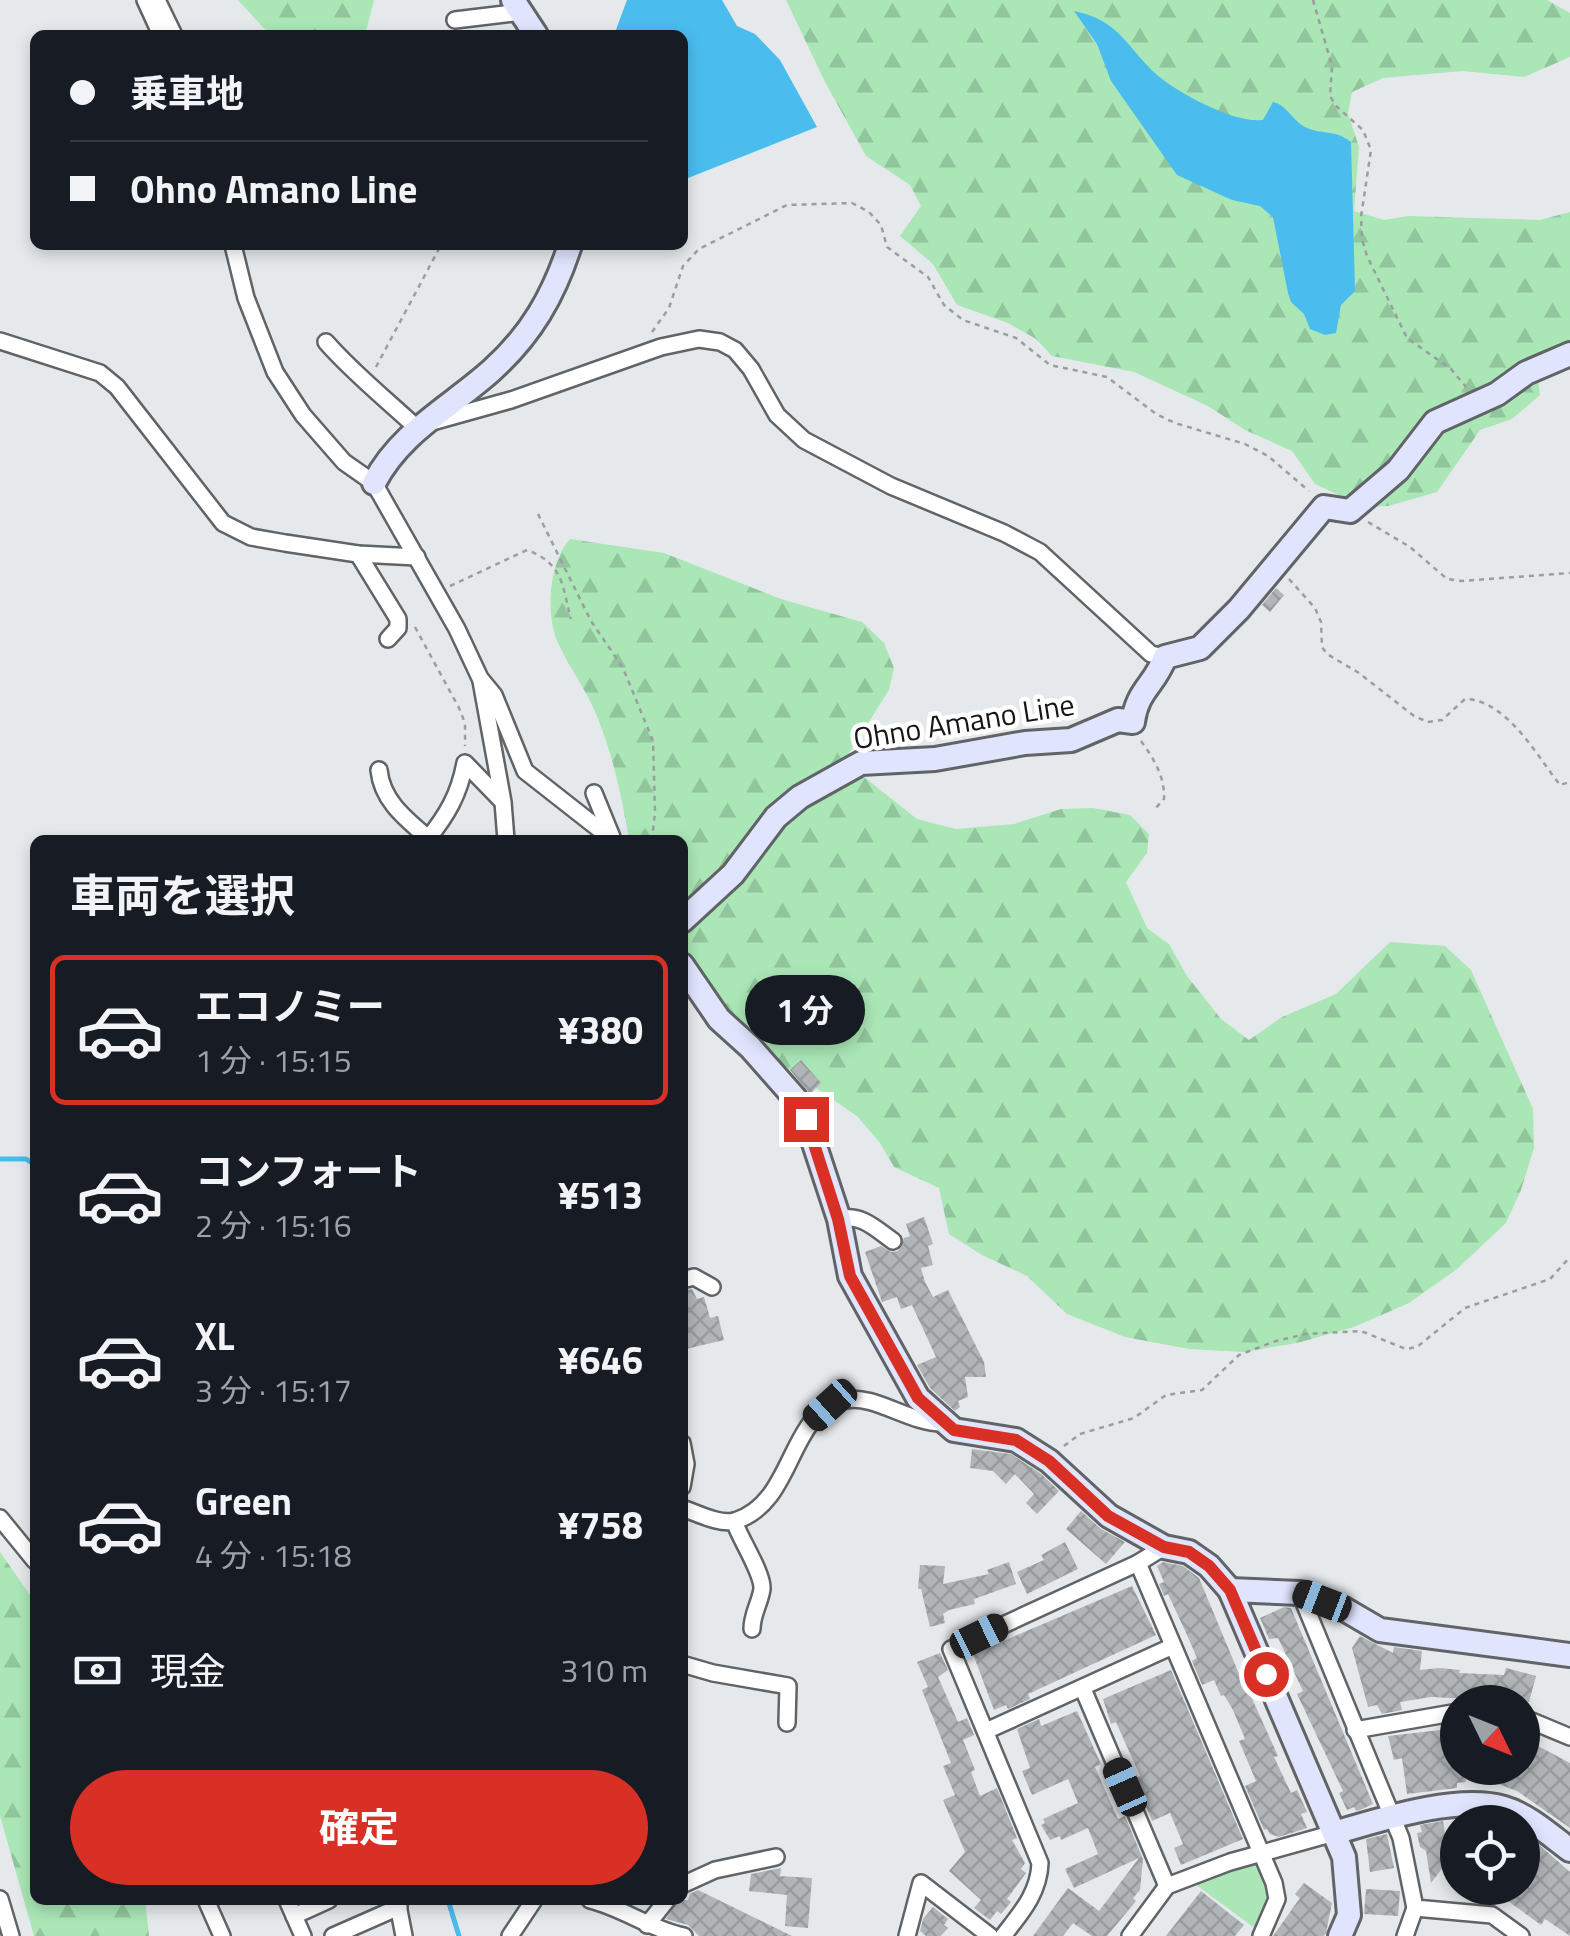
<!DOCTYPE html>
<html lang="ja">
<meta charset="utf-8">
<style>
:root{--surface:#171b24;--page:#20242c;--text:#f1f3f6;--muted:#9ea1a6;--line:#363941;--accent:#d93025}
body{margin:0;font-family:"Titillium Web","Noto Sans JP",sans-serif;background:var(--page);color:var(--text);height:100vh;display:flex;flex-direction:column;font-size:38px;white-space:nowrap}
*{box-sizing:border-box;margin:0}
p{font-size:32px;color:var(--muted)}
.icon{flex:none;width:55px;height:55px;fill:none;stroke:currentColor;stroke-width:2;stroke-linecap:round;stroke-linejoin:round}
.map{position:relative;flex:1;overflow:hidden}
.details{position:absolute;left:30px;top:835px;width:658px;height:1070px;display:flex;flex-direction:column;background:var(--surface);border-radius:15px;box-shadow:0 5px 15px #0003}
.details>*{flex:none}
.hud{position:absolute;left:30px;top:30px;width:658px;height:220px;border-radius:15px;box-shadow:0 5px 15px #0003;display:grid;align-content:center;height:220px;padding:0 40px;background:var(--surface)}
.needle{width:65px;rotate:133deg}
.controls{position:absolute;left:1440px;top:1685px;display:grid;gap:20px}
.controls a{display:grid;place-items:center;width:100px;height:100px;border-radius:50%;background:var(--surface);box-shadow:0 5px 15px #0003;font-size:50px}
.end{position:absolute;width:45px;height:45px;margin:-22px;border:12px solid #d93025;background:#fff;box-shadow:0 0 0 5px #fff}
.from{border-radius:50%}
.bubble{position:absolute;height:70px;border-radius:35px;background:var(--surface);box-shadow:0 5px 15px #0003;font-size:32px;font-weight:700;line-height:70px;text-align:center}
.car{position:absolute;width:30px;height:60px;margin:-30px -15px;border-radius:12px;box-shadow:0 0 8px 2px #0007;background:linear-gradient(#222 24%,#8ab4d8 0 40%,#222 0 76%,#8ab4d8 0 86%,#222 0)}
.hud b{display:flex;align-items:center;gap:35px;height:95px;font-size:38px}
.hud b+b{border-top:2px solid var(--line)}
.hud i{width:25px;height:25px;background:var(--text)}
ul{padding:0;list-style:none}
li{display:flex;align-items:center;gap:30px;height:150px;margin:0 20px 15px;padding:0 20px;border:5px solid transparent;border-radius:15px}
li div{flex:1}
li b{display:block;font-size:38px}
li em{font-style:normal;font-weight:700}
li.active{border-color:var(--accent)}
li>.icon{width:90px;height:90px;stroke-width:1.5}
h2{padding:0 40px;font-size:45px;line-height:120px}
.pay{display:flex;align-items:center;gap:25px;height:110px;padding:0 40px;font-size:38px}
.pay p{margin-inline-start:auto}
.action{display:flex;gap:20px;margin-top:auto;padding:20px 40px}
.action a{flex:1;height:115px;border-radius:60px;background:var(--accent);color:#fff;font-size:40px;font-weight:700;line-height:115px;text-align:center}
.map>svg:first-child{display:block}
.forest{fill:url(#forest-firs)}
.park{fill:#aae6b6}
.water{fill:#4abcee}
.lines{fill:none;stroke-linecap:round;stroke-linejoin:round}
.stream{stroke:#4abcee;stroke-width:5}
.building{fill:url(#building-cross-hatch)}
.street-casing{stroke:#616466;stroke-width:20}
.secondary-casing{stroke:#616466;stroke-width:28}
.path{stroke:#9b9d9f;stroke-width:2.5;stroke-dasharray:5 5;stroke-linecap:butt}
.street{stroke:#fff;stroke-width:15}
.secondary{stroke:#e0e4fd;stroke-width:22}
.route{stroke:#d93025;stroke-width:12}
.labels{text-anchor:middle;stroke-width:9;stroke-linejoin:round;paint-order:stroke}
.street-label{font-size:30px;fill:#151617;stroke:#fff}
</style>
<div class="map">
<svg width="1570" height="1936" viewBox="0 0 1570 1936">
<defs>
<pattern id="forest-firs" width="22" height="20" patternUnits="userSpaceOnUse" patternTransform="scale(2.5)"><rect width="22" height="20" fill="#aae6b6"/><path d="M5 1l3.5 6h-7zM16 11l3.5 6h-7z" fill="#91c59c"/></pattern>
<pattern id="building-cross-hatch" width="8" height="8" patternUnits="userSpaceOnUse" patternTransform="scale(2.5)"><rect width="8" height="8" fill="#b2b5b7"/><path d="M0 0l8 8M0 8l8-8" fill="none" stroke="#989b9d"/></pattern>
</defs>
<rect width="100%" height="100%" fill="#e6e9ec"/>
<!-- forest -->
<g class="forest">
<polygon points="238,0 374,0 365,35 270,35"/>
<polygon points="786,0 1547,0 1570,13 1570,57 1524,77 1463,71 1383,78 1352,92 1348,113 1359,147 1354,211 1384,220 1408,216 1540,220 1570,212 1570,344 1538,376 1540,395 1512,419 1480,430 1437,492 1388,506 1364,507 1315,484 1292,451 1245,430 1208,406 1134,372 1052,356 1036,339 1008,323 957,305 933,264 900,236 921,206 910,185 866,156 825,82"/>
<path d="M570,539l94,14 117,46 81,23 22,21 10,25 -5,22 -45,71 73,58 39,10 58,-5 47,-15 32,-1 37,7 19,19 -2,19 -21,29 21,46 22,16 18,32 34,43 28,21 33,-23 54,-23 54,-52 55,4 26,24 62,139 1,39 -13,42 -15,33 -49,46 -48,34 -55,24 -57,16 -53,9 -55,-3 -64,-12 -58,-23 -40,-38 -45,-21 -33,-21 -10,-46 -45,-21 -14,-24 -23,-27 -101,-69 -74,-68v-139h-53c-7,-42 -15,-81 -31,-121 -10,-27 -28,-50 -40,-76 -13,-28 -9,-81 12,-104z"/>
<polygon points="0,1552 35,1602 35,1900 145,1900 149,1936 34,1936 0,1816"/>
</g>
<!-- park -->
<polygon class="park" points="1253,1858 1265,1864 1272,1896 1256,1929 1191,1881"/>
<!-- water -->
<g class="water">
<polygon points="627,0 722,0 737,26 755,34 780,60 817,127 683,180 682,35 614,35"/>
<path d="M1074,11c46,9 53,37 83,64 21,18 78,49 106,45l10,-18c14,3 19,18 32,25 16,8 30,2 46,15l4,149 -14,14 -5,28 -11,2 -15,-6 -6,-15 -13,-12 -3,-9 -15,-76 -13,-11 -28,-6 -55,-25 -66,-94 -14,-37z"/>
</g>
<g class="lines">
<!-- stream -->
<g class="stream">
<polyline points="0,1159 26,1159 35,1165"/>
<polyline points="448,1900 459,1936"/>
</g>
</g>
<!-- building -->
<g class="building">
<polygon points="1276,588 1284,595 1270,612 1262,605"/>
<polygon points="801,1060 821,1083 810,1094 790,1070"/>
<polygon points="924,1217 933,1244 928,1246 933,1265 921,1268 925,1282 933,1297 948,1290 984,1362 986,1377 965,1377 968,1397 958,1401 960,1407 955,1411 930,1388 917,1365 936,1357 912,1305 901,1309 897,1297 882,1302 865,1252 881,1246 891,1252 898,1251 904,1238 910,1236 906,1224"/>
<polygon points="692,1289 697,1299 704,1297 710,1318 718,1316 724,1340 682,1350 682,1291"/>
<polygon points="972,1449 1011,1454 1040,1473 1059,1491 1037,1514 1026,1503 1034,1494 1015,1474 1006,1484 993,1471 970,1468"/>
<polygon points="1081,1511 1101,1529 1125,1542 1106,1564 1066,1529"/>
<polygon points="1065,1542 1078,1569 1027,1594 1017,1572 1044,1560 1041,1555"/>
<polygon points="1009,1562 1016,1584 974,1599 975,1604 949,1610 943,1614 945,1623 930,1627 921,1589 918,1589 920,1565 945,1566 943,1584 989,1574 987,1570"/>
<polygon points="1163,1562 1183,1566 1199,1578 1247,1693 1249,1692 1278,1756 1274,1757 1291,1793 1297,1790 1307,1812 1301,1814 1307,1828 1279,1837 1270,1834 1267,1829 1264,1830 1245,1786 1256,1781 1239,1741 1245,1739 1233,1710 1224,1695 1221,1696 1214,1680 1202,1685 1192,1661 1197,1658 1187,1635 1168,1594 1164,1596 1159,1584 1164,1582 1157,1566"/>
<polygon points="1132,1586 1156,1635 1028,1694 1030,1699 1008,1709 1006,1705 994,1710 973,1654"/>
<polygon points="1284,1607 1291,1608 1373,1804 1360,1810 1356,1811 1354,1807 1347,1810 1339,1793 1343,1791 1297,1694 1303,1691 1278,1638 1269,1639 1260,1618"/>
<polygon points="1360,1636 1393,1653 1394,1647 1422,1651 1420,1670 1439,1668 1460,1670 1459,1673 1504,1675 1506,1668 1536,1676 1529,1702 1431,1697 1400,1702 1402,1710 1382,1714 1377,1705 1368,1707 1352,1648"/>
<polygon points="940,1653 948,1670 938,1677 958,1722 967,1718 974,1735 963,1740 975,1770 971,1772 980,1796 997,1788 1017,1838 1012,1840 1025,1863 1021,1869 1026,1873 1007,1899 1011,1902 1001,1914 997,1911 990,1920 974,1908 981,1900 949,1871 965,1852 943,1800 955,1795 943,1766 951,1763 922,1690 928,1687 917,1662"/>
<polygon points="1171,1670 1243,1839 1181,1865 1174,1848 1183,1844 1170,1813 1152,1821 1135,1778 1140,1776 1116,1722 1111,1724 1103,1699"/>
<polygon points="1077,1711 1101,1764 1095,1767 1118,1819 1125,1816 1143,1859 1140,1890 1133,1898 1136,1901 1107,1936 1092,1936 1073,1923 1063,1936 1033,1936 1068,1888 1099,1911 1139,1858 1074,1888 1065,1869 1098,1854 1088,1828 1061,1840 1060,1836 1050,1840 1041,1825 1045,1823 1043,1819 1078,1803 1068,1779 1032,1795 1022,1771 1030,1768 1017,1729 1039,1719 1041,1726"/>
<polygon points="1458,1728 1458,1768 1465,1768 1466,1782 1457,1783 1457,1788 1407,1794 1402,1758 1394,1760 1388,1736"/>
<polygon points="1522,1732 1538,1738 1536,1745 1570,1763 1570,1828 1517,1791 1485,1779 1490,1768 1522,1768"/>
<polygon points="1443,1821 1445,1834 1458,1834 1458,1863 1450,1858 1431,1883 1426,1851 1420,1847 1417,1833 1422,1832 1420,1825"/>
<polygon points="1387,1834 1394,1868 1370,1872 1366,1839"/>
<polygon points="1537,1843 1570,1872 1570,1936 1545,1919 1541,1925 1490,1888 1522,1888 1522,1864"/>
<polygon points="781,1868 780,1876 812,1878 808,1928 785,1926 787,1895 749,1891 751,1874"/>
<polygon points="1304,1883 1332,1903 1326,1933 1323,1936 1273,1936 1300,1898 1295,1894"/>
<polygon points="1366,1889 1400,1891 1398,1916 1364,1914"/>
<polygon points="698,1890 792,1936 699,1936 688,1925 666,1919 678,1900 688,1900 690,1894"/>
<polygon points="1201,1891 1244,1925 1235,1936 1166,1936"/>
<polygon points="933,1907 948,1919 944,1925 948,1928 941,1936 926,1936 920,1931 923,1919"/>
</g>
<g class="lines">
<defs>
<g id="street">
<polyline points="145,0 161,35"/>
<polyline points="157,0 174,35"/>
<polyline points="455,20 521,12"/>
<polyline points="233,245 246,298 275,372 303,415 344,462 374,483 457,629 480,678 494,695 525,771 613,840"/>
<polyline points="0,341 100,373 117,387 223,523 251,537 285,543 358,554 417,557"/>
<path d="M326,342c28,32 61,58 92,87"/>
<polyline points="432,422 511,400 661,347 699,339 720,342 735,350 751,369 777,415 804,440 891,486 1004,533 1040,552 1151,654 1165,657"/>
<polyline points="358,554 398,619 398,628 388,639"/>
<polyline points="481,681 503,802 506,840"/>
<path d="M379,770c3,31 27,49 49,68"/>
<polyline points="594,793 612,837"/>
<path d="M427,840c20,-25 32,-45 38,-77l37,38"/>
<path d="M839,1219c22,-6 37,10 54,22"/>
<polyline points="682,1280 694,1277 712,1287"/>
<polyline points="682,1443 686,1464 682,1487"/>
<path d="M682,1508c15,5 37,17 53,13 61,-19 52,-110 111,-121 28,-6 65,24 97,23"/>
<polyline points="0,1518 35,1561"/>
<path d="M734,1521c6,18 29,52 28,68 -2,14 -10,25 -10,40"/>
<polyline points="1138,1563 1274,1883 1277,1899 1261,1936"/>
<polyline points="1300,1593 1401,1838 1415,1908 1492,1915 1521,1936"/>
<polyline points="682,1664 713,1673 788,1686 787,1723"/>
<polyline points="1083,1689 1167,1886"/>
<polyline points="1522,1717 1570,1737"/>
<polyline points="1355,1730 1458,1712"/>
<polyline points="986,1731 1173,1646"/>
<polyline points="682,1885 715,1870 776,1857"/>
<polyline points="0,1899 11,1936"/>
<polyline points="206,1900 222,1936"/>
<polyline points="287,1900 303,1936"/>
<polyline points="397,1900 404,1936"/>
<path d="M590,1900c33,8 60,29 94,36"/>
<polyline points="294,1916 329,1900"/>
<polyline points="647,1925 667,1900"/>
<polyline points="333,1936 399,1907"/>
<polyline points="510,1936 534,1900"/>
<polyline points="907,1936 921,1883 990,1936"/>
<path d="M1003,1936c18,-23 36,-43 37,-73l-89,-214 187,-86 26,-16"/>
<polyline points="1130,1936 1167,1886 1230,1862 1334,1833"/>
<polyline points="1405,1936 1415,1908"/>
</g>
<g id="secondary">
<polyline points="513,0 536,35"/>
<path d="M374,483c26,-51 77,-76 118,-113 39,-35 62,-75 78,-125"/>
<path d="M682,921l51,-47 43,-57 24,-20 61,-34 74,-4 90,-16 46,-3 47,-20 15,2c4,-32 22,-37 32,-65l35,-9 39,-39 85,-102 26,4 48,-41 37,-48 62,-28 29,-21 44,-19"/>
<polyline points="682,965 719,1019 750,1047 795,1098 806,1119 839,1219 850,1276 918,1398 954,1430 1016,1440 1049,1461 1109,1516 1164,1547 1189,1552 1209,1566 1230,1590 1344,1857 1349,1915 1340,1936"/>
<polyline points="1230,1590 1300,1593 1344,1609 1380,1630 1570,1655"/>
<path d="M1334,1833c45,-13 124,-39 170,-25 24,7 46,27 66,42"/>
</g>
</defs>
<!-- street casing -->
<use href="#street" class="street-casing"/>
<!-- secondary casing -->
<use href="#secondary" class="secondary-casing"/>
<!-- path -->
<g class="path">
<polyline points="1313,0 1332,66 1330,96 1336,106 1363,130 1371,150 1361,217 1362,239 1367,256 1407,338 1451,369 1466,387"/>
<polyline points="652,332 669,308 683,266 699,249 787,205 852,203 869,212 881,225 887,247 928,277 944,305 963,320 1016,338 1050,365 1107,377 1156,414 1175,423 1245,444 1268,456 1309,491"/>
<polyline points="376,367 441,245"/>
<polyline points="538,514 591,621 623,668 653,741 655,812 652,840"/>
<polyline points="1368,522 1410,547 1447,579 1461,581 1570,573"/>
<path d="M1289,579l26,29 6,14 1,25 5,7 32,19 55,43 14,6 14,-2 23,-21c42,1 72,57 95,86l10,-3"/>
<path d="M450,586l77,-36c37,14 35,36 44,69"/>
<polyline points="415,627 459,708 465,723 465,746"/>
<path d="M1141,741c13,18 24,36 23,58l-10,11"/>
<polyline points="1064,1446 1080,1434 1134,1418 1166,1395 1202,1390 1239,1355 1276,1341 1306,1334 1361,1331 1406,1349 1417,1347 1465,1308 1550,1279 1570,1257"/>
</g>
<!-- street -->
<use href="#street" class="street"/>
<!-- secondary -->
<use href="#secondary" class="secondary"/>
</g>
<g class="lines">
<!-- route -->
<polyline class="route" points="806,1119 838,1219 850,1276 918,1398 954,1430 1016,1440 1049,1461 1108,1516 1164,1547 1189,1552 1209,1566 1230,1590 1266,1674"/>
</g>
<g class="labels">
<!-- street labels -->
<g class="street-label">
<text transform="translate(964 722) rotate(-9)" y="10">Ohno Amano Line</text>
</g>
</g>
</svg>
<div class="controls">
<a><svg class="needle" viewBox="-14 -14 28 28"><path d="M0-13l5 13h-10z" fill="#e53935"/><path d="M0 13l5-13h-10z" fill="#9ea1a6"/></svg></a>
<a><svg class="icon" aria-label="locate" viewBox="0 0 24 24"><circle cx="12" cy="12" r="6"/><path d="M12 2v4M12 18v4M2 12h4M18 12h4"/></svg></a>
</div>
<i class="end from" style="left:1266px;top:1674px"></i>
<i class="end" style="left:806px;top:1119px"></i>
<div class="bubble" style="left:745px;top:975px;width:120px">1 分</div>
<i class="car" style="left:830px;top:1405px;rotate:228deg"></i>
<i class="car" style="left:1322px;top:1601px;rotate:291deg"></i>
<i class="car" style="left:979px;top:1636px;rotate:64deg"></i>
<i class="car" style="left:1125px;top:1787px;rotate:336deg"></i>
<div class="hud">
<b><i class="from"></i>乗車地</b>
<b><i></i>Ohno Amano Line</b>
</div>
<section class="details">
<h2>車両を選択</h2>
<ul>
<li class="active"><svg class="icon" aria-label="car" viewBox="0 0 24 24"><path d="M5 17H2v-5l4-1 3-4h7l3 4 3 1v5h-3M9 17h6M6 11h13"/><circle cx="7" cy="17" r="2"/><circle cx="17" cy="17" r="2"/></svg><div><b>エコノミー</b><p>1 分 · 15:15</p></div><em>¥380</em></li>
<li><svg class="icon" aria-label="car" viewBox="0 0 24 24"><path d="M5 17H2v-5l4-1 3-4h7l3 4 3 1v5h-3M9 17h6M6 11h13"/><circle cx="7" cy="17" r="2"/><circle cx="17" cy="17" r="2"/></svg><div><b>コンフォート</b><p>2 分 · 15:16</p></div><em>¥513</em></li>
<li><svg class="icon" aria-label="car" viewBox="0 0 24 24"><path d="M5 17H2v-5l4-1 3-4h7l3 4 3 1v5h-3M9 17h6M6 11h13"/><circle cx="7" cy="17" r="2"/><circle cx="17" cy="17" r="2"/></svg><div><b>XL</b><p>3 分 · 15:17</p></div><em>¥646</em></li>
<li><svg class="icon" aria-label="car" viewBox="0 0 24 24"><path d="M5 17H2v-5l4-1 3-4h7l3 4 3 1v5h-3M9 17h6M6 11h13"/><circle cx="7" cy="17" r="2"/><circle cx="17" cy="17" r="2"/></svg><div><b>Green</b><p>4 分 · 15:18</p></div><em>¥758</em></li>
</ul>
<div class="pay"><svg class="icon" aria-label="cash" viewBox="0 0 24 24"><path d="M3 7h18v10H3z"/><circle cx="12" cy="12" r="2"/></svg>現金<p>310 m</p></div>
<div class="action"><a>確定</a></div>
</section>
</div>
